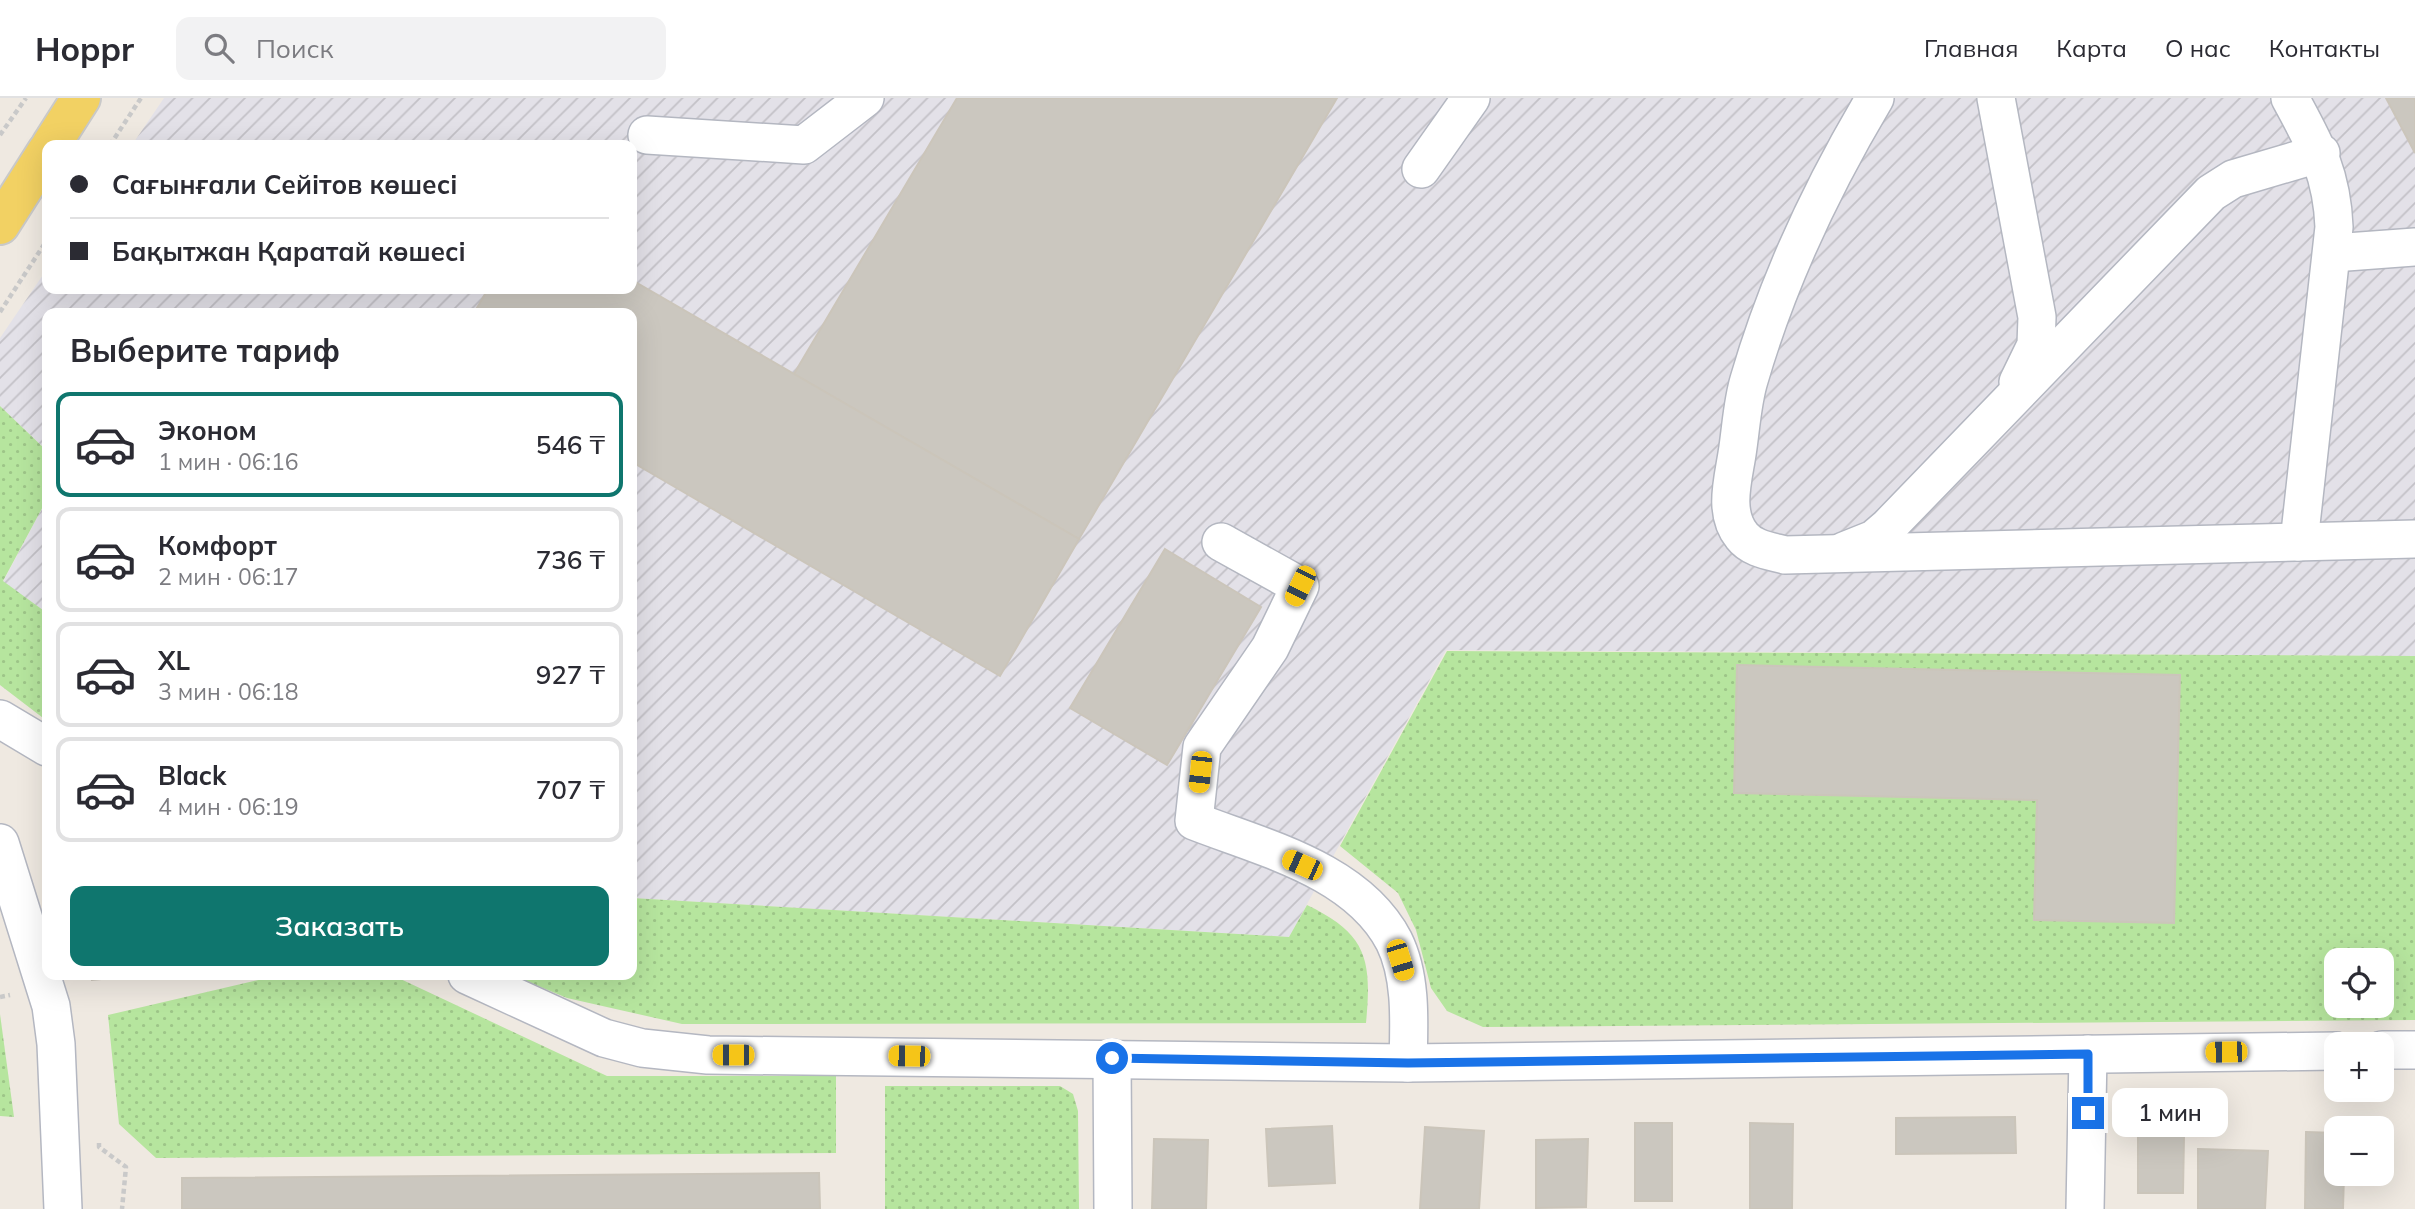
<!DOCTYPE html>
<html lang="ru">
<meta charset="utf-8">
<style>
:root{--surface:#fff;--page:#f2f2f3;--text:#2b2b33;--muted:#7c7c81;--line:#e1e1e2;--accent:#0f766e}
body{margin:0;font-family:Mulish,sans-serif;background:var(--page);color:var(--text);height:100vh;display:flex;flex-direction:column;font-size:26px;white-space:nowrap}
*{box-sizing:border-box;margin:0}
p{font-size:23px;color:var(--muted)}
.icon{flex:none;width:38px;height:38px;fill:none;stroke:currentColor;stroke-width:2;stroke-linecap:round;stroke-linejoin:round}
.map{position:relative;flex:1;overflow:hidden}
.panel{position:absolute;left:42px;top:210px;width:595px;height:672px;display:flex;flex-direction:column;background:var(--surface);border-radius:14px;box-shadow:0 7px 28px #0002}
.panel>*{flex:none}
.guide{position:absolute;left:42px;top:42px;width:595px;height:154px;border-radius:14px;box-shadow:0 7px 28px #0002;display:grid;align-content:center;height:154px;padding:0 28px;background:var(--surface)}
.buttons{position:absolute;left:2324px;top:850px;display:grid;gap:14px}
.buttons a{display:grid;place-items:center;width:70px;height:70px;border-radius:14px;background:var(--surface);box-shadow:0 7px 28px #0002;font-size:35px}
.end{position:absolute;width:32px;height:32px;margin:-16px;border:9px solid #1a73e8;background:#fff;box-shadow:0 0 0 4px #fff}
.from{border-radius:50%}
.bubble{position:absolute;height:49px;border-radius:14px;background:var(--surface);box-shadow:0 7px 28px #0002;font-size:23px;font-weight:600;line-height:49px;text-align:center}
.car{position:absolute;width:21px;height:42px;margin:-21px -10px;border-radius:9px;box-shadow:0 0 5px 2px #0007;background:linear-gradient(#f5c518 24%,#345 0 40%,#f5c518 0 76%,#345 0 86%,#f5c518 0)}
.guide b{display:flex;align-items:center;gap:24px;height:66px;font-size:26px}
.guide b+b{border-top:2px solid var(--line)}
.guide i{width:18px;height:18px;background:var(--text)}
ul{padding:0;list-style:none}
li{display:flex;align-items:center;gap:21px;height:105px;margin:0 14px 10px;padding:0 14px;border:4px solid var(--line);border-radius:14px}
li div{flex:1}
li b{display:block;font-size:26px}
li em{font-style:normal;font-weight:600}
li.selected{border-color:var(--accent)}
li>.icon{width:63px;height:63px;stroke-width:1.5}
h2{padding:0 28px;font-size:32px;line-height:84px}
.action{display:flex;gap:14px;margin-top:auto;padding:14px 28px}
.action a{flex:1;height:80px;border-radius:14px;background:var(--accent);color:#fff;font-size:28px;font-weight:600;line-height:80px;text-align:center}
header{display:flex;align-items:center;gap:42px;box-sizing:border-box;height:98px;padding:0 35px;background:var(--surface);border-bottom:2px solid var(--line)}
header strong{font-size:33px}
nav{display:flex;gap:38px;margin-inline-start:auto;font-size:24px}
.search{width:490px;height:63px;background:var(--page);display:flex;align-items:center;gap:18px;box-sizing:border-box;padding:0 24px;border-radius:14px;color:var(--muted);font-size:26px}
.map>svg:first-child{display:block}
.industrial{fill:url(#industrial-furrows)}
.grass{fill:url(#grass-dots);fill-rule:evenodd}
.building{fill:#cbc7bf;stroke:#cbc5ba;stroke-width:2}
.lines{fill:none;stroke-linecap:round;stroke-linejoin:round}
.minor-casing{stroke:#b4b7c1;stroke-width:40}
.major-casing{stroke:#c9c9c9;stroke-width:42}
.path{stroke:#c9c9c9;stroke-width:4.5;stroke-dasharray:5 3.5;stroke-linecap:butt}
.minor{stroke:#fff;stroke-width:37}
.major{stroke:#f2d163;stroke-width:38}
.route{stroke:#1a73e8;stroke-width:9}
</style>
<header>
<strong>Hoppr</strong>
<div class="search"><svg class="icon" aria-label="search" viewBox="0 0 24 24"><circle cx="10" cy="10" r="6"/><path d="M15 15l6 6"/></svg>Поиск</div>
<nav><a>Главная</a><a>Карта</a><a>О нас</a><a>Контакты</a></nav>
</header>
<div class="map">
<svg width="2415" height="1111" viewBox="0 0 2415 1111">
<defs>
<pattern id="industrial-furrows" width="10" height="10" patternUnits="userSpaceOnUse" patternTransform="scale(1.75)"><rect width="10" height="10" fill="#e3e1e8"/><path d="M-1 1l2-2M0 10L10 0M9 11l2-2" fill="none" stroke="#c3c1c7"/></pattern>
<pattern id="grass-dots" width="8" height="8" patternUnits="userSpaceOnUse" patternTransform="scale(1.75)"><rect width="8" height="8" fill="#b6e59e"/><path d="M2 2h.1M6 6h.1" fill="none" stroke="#9dc588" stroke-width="1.8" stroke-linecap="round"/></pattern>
</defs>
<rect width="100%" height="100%" fill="#efe9e1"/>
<!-- industrial -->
<g class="industrial">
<polygon points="164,0 2415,0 2415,558 1446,552 1289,839 632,800 632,215 47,215 47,353 0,308 0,240 47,171 47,191 632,191 632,47 132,47"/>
<polygon points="47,401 47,515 3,484"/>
</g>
<!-- grass -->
<g class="grass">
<polygon points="0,308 47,353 47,401 3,483 47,515 47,623 0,587"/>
<path d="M1447,553l968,5v364l-932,7 -36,-16 -16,-23 -15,-58 -18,-37 -58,-47zM2336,863h46v45h-46z"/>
<path d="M632,800l657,39 18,-32c60,29 65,54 59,118l-684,1 -115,-26 -55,-23h120z"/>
<polygon points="280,877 392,877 607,978 836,978 836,1055 156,1060 119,1026 108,917"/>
<polygon points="0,916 14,1019 0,1018"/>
<polygon points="885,988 1060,988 1073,996 1078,1013 1079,1111 885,1111"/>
</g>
<!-- building -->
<g class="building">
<polygon points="957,0 1337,0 1079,441 794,276"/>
<polygon points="2386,0 2415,0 2415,55"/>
<polygon points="632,182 1079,441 1000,578 632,364 632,215 474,215 488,191 632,191"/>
<polygon points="1165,451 1261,509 1167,667 1070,610"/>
<polygon points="1737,567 2180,577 2174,825 2034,822 2037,702 1734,695"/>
<polygon points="92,877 143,877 92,882"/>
<polygon points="2015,1019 2016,1055 1896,1056 1896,1020"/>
<rect x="1635" y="1025" width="37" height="78"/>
<polygon points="1750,1025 1793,1026 1792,1111 1750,1111"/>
<polygon points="1332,1028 1335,1085 1269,1088 1266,1031"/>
<polygon points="1425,1029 1484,1033 1479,1111 1420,1111"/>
<polygon points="2306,1034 2336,1035 2336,1076 2344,1076 2343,1111 2305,1111"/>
<polygon points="2138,1037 2184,1037 2183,1095 2138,1095"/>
<polygon points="1154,1041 1208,1042 1206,1111 1152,1111"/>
<polygon points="1588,1041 1586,1109 1536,1110 1536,1042"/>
<polygon points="2198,1051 2268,1053 2265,1111 2198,1111"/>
<polygon points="819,1075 820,1111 182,1111 182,1080"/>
</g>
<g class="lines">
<defs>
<g id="minor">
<path d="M1875,0c-53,89 -97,182 -126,282 -7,23 -8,49 -12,74 -4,26 -14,59 5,82 10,13 28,15 43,19l630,-16"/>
<polyline points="1996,0 2037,219 2036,247 2018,284"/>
<path d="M2290,0c25,46 42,75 44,129l-35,315"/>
<polyline points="647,37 804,47 865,0"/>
<polyline points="1421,71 1471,0"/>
<polyline points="2333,155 2415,149"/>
<path d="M1221,444l79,44 -30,62 -68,99 -8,74c69,27 163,49 200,120 18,36 15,83 14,122"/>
<polyline points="1844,453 1874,441 1888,429 2211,95 2233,81 2321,55"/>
<polyline points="0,621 47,649"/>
<polyline points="0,745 51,908 56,946 63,1111"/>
<polyline points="467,877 604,940 642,950 708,957 1408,965 2336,953"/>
<polyline points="2382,952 2415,952"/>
<polyline points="1112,960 1113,1111"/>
<polyline points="2085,1111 2088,956"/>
</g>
<g id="major">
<polyline points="51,47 81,0"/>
<polyline points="0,127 47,53"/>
</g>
</defs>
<!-- minor casing -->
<use href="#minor" class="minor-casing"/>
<!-- major casing -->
<use href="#major" class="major-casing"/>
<!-- path -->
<g class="path">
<polyline points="0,37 26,0"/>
<polyline points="110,47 141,0"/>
<polyline points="0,214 47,142"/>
<polyline points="0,899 10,897"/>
<polyline points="99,1045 99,1049 126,1069 122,1111"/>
</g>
<!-- minor -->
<use href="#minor" class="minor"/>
<!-- major -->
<use href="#major" class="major"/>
</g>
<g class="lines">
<!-- route -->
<polyline class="route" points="1112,960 1408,965 2088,956 2088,1015"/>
</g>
</svg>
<div class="buttons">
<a><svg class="icon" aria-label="locate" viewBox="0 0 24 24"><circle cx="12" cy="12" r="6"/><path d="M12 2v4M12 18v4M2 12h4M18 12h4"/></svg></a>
<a>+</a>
<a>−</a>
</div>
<i class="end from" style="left:1112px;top:960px"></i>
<i class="end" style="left:2088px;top:1015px"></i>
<div class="bubble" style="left:2112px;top:990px;width:116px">1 мин</div>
<i class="car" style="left:1300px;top:488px;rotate:206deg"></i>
<i class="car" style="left:1200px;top:674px;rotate:186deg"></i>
<i class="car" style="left:1302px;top:767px;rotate:294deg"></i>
<i class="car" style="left:1400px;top:862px;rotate:163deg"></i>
<i class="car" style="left:2226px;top:954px;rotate:269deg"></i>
<i class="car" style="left:733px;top:957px;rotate:270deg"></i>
<i class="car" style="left:909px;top:958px;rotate:271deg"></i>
<div class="guide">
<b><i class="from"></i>Сағынғали Сейітов көшесі</b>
<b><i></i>Бақытжан Қаратай көшесі</b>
</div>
<section class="panel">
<h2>Выберите тариф</h2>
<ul>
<li class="selected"><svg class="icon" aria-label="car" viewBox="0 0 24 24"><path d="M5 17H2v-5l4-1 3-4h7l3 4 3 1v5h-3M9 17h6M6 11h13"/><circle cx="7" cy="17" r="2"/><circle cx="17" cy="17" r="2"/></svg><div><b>Эконом</b><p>1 мин · 06:16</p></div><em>546 ₸</em></li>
<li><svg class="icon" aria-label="car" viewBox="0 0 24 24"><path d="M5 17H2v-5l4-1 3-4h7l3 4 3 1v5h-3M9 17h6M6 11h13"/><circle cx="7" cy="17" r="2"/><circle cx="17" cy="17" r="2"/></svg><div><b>Комфорт</b><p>2 мин · 06:17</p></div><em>736 ₸</em></li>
<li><svg class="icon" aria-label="car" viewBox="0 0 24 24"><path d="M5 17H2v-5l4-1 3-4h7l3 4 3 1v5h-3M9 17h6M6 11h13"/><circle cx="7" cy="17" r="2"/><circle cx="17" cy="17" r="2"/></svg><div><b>XL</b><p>3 мин · 06:18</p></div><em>927 ₸</em></li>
<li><svg class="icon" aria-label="car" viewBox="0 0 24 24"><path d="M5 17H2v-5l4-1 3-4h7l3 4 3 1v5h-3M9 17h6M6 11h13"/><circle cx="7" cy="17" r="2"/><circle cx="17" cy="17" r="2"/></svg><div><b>Black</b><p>4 мин · 06:19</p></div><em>707 ₸</em></li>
</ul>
<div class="action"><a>Заказать</a></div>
</section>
</div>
